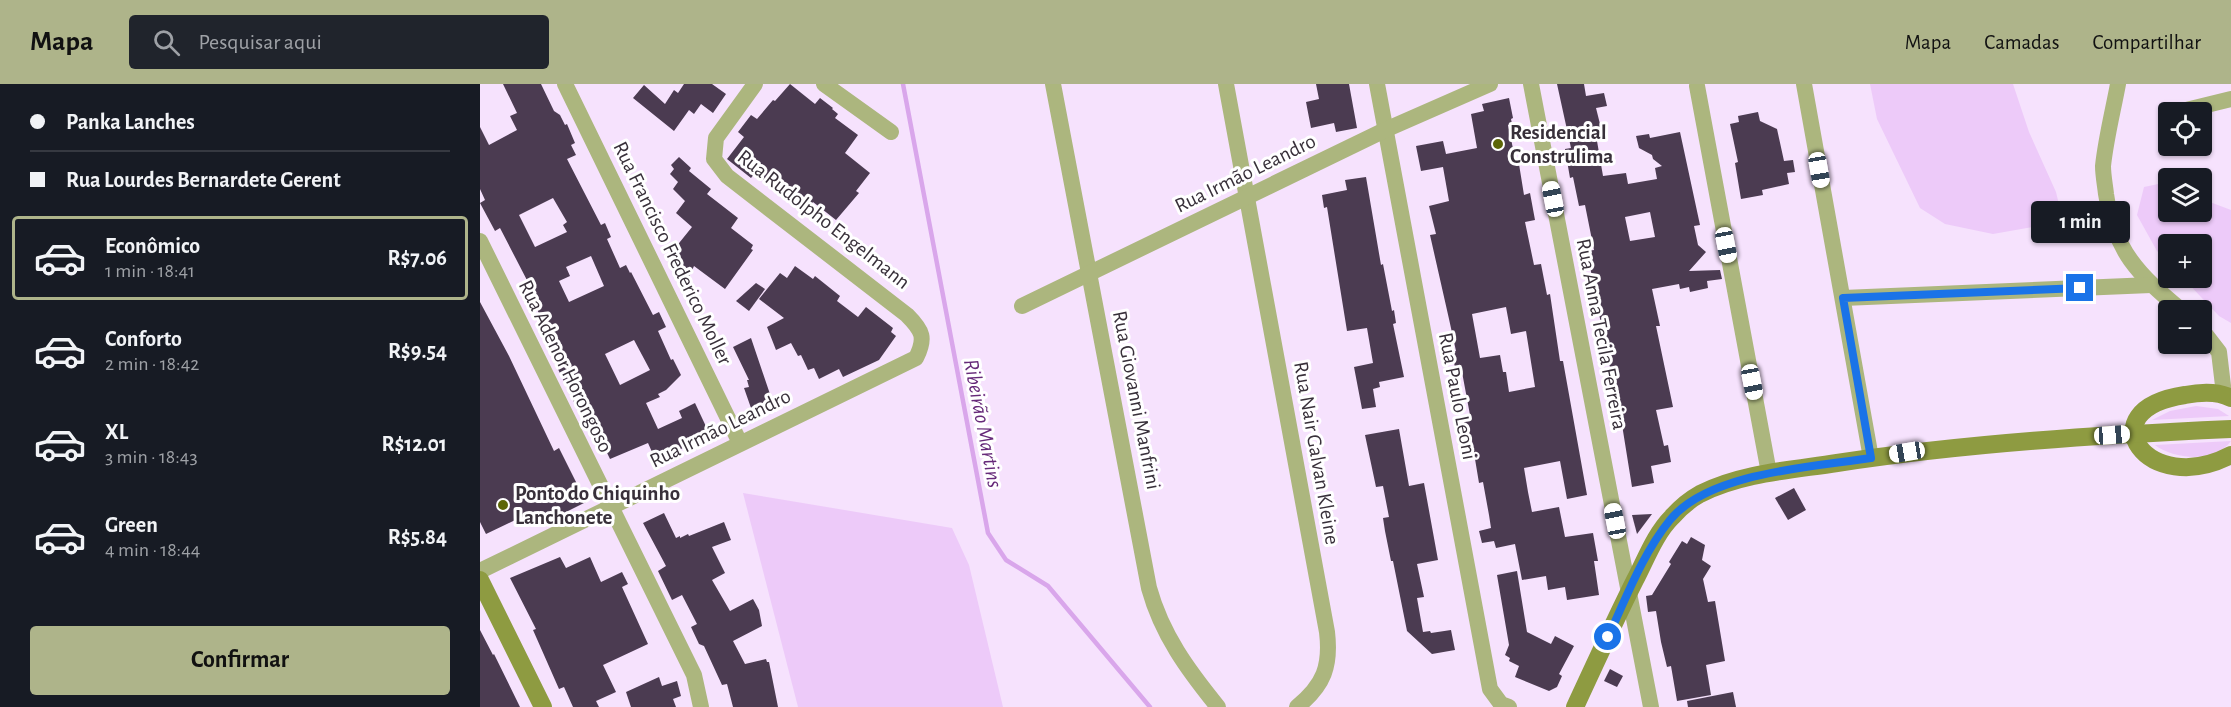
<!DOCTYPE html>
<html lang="pt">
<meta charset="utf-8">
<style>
:root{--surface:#171b24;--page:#20242c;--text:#f1f3f6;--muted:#9ea1a6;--line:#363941;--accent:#aeb48a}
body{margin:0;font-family:"Alegreya Sans",sans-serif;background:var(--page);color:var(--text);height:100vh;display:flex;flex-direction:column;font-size:22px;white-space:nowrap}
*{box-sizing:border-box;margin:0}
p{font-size:20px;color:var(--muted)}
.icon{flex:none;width:33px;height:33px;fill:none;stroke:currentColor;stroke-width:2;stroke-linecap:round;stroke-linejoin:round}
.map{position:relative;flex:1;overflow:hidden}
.details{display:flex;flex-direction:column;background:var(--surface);width:480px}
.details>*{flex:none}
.guide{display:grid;align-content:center;height:132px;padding:0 30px;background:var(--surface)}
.controls{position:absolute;left:1678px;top:18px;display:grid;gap:12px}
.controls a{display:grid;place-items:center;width:54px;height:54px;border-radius:6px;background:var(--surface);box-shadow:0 2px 4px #0004;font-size:30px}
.end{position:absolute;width:27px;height:27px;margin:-14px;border:8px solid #1a73e8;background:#fff;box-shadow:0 0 0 3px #fff}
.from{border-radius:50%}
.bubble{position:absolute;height:42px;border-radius:6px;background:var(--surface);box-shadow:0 2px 4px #0004;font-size:20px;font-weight:700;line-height:42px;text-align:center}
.car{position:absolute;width:18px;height:36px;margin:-18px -9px;border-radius:8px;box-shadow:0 0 4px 2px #0007;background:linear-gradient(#fff 24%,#345 0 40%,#fff 0 76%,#345 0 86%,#fff 0)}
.guide b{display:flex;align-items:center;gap:21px;height:57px;font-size:22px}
.guide b+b{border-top:2px solid var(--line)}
.guide i{width:15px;height:15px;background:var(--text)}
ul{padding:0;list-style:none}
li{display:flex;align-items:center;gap:18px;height:84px;margin:0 12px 9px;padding:0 18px;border:3px solid transparent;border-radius:6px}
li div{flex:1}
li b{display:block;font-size:22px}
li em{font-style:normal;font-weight:700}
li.on{border-color:var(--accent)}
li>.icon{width:54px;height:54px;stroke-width:1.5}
.primary-button{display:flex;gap:12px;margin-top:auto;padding:12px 30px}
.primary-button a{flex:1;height:69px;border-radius:6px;background:var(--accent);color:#111;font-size:24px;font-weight:700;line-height:69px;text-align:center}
header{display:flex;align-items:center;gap:36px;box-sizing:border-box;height:84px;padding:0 30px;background:var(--accent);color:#111}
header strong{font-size:28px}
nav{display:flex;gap:33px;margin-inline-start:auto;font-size:21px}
.search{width:420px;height:54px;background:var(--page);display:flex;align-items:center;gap:15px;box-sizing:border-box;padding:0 21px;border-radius:6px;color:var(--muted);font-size:22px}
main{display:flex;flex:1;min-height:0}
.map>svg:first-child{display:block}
.green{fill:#edcaf9}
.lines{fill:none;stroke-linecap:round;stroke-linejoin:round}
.stream{stroke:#d9a6eb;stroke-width:4.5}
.building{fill:#4b3b51;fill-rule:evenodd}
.street{stroke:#acb67e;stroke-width:16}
.secondary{stroke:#8e9b41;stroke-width:18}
.route{stroke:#1a73e8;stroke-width:8}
.poi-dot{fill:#5c6607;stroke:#fff;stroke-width:2}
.labels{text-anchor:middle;stroke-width:6;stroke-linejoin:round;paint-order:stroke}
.poi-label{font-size:21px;font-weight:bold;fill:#38303a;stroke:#fff;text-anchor:start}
.street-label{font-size:21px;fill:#38303a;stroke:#fff}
.water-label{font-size:22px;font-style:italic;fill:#662979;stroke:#fff}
</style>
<header>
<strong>Mapa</strong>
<div class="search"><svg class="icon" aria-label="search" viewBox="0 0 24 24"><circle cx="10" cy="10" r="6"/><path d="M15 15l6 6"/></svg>Pesquisar aqui</div>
<nav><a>Mapa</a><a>Camadas</a><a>Compartilhar</a></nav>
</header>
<main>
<section class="details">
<div class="guide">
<b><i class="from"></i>Panka Lanches</b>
<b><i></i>Rua Lourdes Bernardete Gerent</b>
</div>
<ul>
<li class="on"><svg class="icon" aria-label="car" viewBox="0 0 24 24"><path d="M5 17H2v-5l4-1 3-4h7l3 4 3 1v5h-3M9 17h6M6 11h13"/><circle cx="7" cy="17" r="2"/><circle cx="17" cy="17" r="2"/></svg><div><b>Econômico</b><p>1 min · 18:41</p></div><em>R$7.06</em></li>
<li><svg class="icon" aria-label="car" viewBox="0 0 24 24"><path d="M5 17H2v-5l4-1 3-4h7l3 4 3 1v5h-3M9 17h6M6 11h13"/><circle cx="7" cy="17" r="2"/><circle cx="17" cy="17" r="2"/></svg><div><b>Conforto</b><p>2 min · 18:42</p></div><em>R$9.54</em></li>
<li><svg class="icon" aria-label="car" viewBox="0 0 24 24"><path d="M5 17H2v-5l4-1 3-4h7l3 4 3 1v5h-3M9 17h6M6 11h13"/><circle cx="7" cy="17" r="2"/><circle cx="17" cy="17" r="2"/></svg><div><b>XL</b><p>3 min · 18:43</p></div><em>R$12.01</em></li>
<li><svg class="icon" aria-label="car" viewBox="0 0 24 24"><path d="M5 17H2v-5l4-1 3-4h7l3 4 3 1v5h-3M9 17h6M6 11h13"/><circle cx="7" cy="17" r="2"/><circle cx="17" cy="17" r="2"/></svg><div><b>Green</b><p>4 min · 18:44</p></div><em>R$5.84</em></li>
</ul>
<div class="primary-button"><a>Confirmar</a></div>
</section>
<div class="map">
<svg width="1751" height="623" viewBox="0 0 1751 623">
<rect width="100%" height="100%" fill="#f6e2fd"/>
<!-- green -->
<g class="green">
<polygon points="1390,0 1533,0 1549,48 1576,108 1580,125 1569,140 1513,150 1465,140 1440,124 1397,35"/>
<polygon points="1683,99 1689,102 1689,128 1722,128 1722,115 1751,126 1751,239 1739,232 1703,194 1722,194 1722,160 1689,160 1689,179 1677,167 1657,131 1664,103"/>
<polygon points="1716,322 1738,325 1749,332 1672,336 1690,327"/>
<path d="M1751,357c-16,22 -56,19 -76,4z"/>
<polygon points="263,409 472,444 489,481 523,623 318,623"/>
</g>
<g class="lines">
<!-- stream -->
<polyline class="stream" points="423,0 508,449 526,476 568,502 670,623"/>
</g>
<!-- building -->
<g class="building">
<path d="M23,0h38l13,27 6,4 5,10 2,-1 8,19 -4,2 5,10 -9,4 34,66 4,-2 6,14 -4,2 13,29 6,-3 4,8 1,-1 22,43 6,-3 7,15 -8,4 13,29 2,-1 8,16 -15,15 -8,4 2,3 -14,6 12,26 24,-11 -3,-7 16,-8 15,32 -54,26 -8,-18 -38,16 -27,-56 -7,3 -21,-43 7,-3 -36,-73 4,-1 -30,-58 -5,3 -15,-28 5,-3 -5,-11v-62l9,18 28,-15 -7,-14 7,-3zM73,114l14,24 -4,3 4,7 -32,15 -16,-32zM111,172l13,30 -35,16 -10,-21 11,-5 -4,-9zM154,256l16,30 -30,15 -15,-31z"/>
<polygon points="204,0 232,0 246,10 233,29 221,20 214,30 209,26 194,47 153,14 164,1 185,20 194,6 198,9"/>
<polygon points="310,0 335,20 340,14 353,24 352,25 358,30 355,34 378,51 365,69 390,89 376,107 379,109 356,136 333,118 325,128 316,121 319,117 296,99 293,103 275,89 271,94 247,75 264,53 258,48 271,31 277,35 293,16 295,17"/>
<polygon points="836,0 869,0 877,44 856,48 854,39 831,44 826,18 839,15"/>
<path d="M1077,0h27l2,12 18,-3 3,13 -11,2 8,32 -7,1 6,35 23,-3 2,11 29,-5 -2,-11 7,-2 -9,-7 -1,-4 -13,-7 -3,-12 13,-2 1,4 30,-6 20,93 -6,1 4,19 8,7 -17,19 31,-1 2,9 -15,2 1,7 -18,4 -1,-5 -9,2 -1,-5 -27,5 8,37h-4l17,81 -17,3 8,36 4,-1 3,17 -20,4 3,17 -22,4 -17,-106 -2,1 -7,-34h-3l-4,-24h2l-14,-73 7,-1 -9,-45 -6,1 -6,-29 -3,1 -5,-29 6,-1zM1170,128l5,25 -25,4 -5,-24z"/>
<path d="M1029,14l4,20 -2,1 1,5 -4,1 7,33h3l6,37 6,-2 5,27 -10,2 9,43 7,-1 6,31 3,-1 10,67h3l24,134 -20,4 -7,-38 -36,7 4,24 4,20 27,-5 6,30 28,-4 5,28h-4l5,34 -32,5 -2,-13 -17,3 -2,-14 -24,4 -7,-36 -19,4 -2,-7 -12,2 -3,-12 12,-3 -2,-13 -6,-33 -4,1 -7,-42 -5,1 -4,-26 7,-1 -8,-43 -6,1 -4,-21 4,-1 -7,-32 -19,-84 6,-1 -7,-28 20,-5 -6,-34 -22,4 -5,-25 27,-5 3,13 31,-6 -6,-34 13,-3 -2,-7zM1026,223l5,27 15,-3 9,56 -26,5 -3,-20h-3l-3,-17 -20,3 -8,-44z"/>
<polygon points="1278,28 1280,37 1297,45 1304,77 1313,76 1315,88 1307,89 1309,100 1282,106 1283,111 1261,115 1255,79 1258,78 1250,40 1259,38 1258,32"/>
<polygon points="199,73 211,84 209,87 231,105 227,110 258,134 251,144 273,161 271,165 273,166 245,205 214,182 203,206 187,174 212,143 196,129 205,117 193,105 198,98 190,90 194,85 191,81"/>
<polygon points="886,93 901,181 903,180 912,227 914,226 916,239 913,240 924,293 899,298 900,303 893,305 896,323 882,325 874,283 893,279 887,244 867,247 847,123 844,124 842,111 867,106 865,96"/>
<polygon points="315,182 333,195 335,192 360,212 357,217 378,233 386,223 413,244 411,248 416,252 399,276 363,293 359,285 339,295 334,284 328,286 321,271 318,272 311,259 296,266 287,243 304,234 279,215 300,189 307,194"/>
<polygon points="276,199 285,205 269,227 256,217"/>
<polygon points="0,218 29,272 74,367 79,364 106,418 60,441 52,428 6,450 0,438"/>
<polygon points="271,254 292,316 271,324 264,304 269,303 267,296 269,296 253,263"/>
<polygon points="919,345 929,402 944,399 958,476 937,480 944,513 937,514 943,548 950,547 951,549 971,546 975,566 952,570 927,547 913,477 911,477 905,447 903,434 909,433 903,402 896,403 885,351"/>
<polygon points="1314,404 1326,426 1308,436 1295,414"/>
<polygon points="184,429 196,454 200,452 200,454 208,450 209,452 244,438 251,456 232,463 245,489 232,496 250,527 273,515 279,526 282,542 253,557 265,580 286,575 287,578 289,578 298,623 253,623 247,600 242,601 224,562 219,560 211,543 217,540 202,511 192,516 178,487 186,482 163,439"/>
<polygon points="1172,430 1157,450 1152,431"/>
<polygon points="1211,453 1225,461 1222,476 1231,482 1223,495 1228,518 1235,517 1245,577 1226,581 1231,611 1197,617 1191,582 1187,583 1181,558 1176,527 1168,528 1166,512 1172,511 1191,480 1189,478 1202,457 1207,460"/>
<polygon points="80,473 86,484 110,473 121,498 142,488 148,500 142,503 168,560 123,581 136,608 116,617 119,623 93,623 84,603 79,605 53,546 56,545 30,494"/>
<polygon points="1037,487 1047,548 1071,560 1075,552 1094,562 1079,590 1082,592 1077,603 1069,607 1035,593 1039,582 1029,577 1030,574 1025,571 1029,561 1017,491"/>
<polygon points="0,546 13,571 14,570 40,623 0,623"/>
<polygon points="1130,585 1143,592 1137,603 1124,597"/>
<polygon points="179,593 182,602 197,597 201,612 193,615 196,623 151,623 146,608"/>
<polygon points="1253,608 1256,623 1208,623 1207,617"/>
</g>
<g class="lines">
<!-- street -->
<g class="street">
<polyline points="85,0 260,359"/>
<polyline points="344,0 411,48"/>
<path d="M573,0l96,504c13,47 39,82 69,119"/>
<path d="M746,0l101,548c4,34 -3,53 -30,75"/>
<polyline points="897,0 1010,605 1021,620 1029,623"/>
<polyline points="1051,0 1171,623"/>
<polyline points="1324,0 1391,374"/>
<path d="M1638,0c-5,27 -12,54 -15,82 0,9 2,19 3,28 8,57 33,81 75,116"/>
<polyline points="1217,2 1289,389"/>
<polyline points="1698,28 1751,15"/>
<polyline points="0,157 214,591 221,623"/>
<polyline points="1363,214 1671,201"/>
<polyline points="542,222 905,46 1010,0"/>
<polyline points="1722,246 1739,268 1744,310"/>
<path d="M0,487l436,-213c10,-20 7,-27 -9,-43l-180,-139 -13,-17 2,-21 39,-54"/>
</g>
<!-- secondary -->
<g class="secondary">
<path d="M1751,314c-13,-7 -31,-6 -46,-3 -100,15 -37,104 46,60"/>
<polyline points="0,496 63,623"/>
<path d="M1095,623c20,-43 39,-85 60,-127 11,-21 20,-46 37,-63 7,-8 19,-18 28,-23 41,-21 92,-24 137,-31 131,-20 262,-28 394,-34"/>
</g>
</g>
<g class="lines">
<!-- route -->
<path class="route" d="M1128,553c18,-39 35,-84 62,-117 39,-48 143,-53 201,-62l-28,-160 237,-10"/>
</g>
<!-- markers -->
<g class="poi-dot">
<circle cx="1018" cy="60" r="6"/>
<circle cx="23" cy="421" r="6"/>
</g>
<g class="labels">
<!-- poi labels -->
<g class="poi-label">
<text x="1030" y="55">Residencial<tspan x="1030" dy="24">Construlima</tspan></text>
<text x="35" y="416">Ponto do Chiquinho<tspan x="35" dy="24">Lanchonete</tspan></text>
</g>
<!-- street labels -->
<g class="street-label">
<text transform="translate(765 89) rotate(-26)" y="7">Rua Irmão Leandro</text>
<text transform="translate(344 135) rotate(38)" y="7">Rua Rudolpho Engelmann</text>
<text transform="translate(193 169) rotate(64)" y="7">Rua Francisco Frederico Moller</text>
<text transform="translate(1122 250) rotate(79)" y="7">Rua Anna Tecila Ferreira</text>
<text transform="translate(86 282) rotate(64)" y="7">Rua Adenor Horongoso</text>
<text transform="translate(978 312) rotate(79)" y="7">Rua Paulo Leoni</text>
<text transform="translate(657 316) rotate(79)" y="7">Rua Giovanni Manfrini</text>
<text transform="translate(240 344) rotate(-26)" y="7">Rua Irmão Leandro</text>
<text transform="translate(837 369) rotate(80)" y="7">Rua Nair Galvan Kleine</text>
</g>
<!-- water labels -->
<g class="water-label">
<text transform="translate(504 339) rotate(79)" y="8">Ribeirão Martins</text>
</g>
</g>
</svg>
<div class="controls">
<a><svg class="icon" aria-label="locate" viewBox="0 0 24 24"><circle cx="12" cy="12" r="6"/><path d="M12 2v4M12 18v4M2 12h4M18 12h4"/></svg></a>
<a><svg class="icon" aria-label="layers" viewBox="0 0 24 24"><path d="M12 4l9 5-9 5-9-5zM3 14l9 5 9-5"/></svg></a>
<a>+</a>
<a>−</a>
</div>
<i class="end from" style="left:1128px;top:553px"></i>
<i class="end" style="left:1600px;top:204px"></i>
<div class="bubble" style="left:1551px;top:117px;width:99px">1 min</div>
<i class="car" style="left:1339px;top:86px;rotate:170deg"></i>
<i class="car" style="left:1073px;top:115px;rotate:349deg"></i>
<i class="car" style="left:1246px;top:161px;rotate:169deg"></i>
<i class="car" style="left:1272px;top:298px;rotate:169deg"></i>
<i class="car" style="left:1632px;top:351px;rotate:86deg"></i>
<i class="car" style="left:1427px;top:368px;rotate:261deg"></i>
<i class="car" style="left:1135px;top:437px;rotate:349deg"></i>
</div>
</main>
